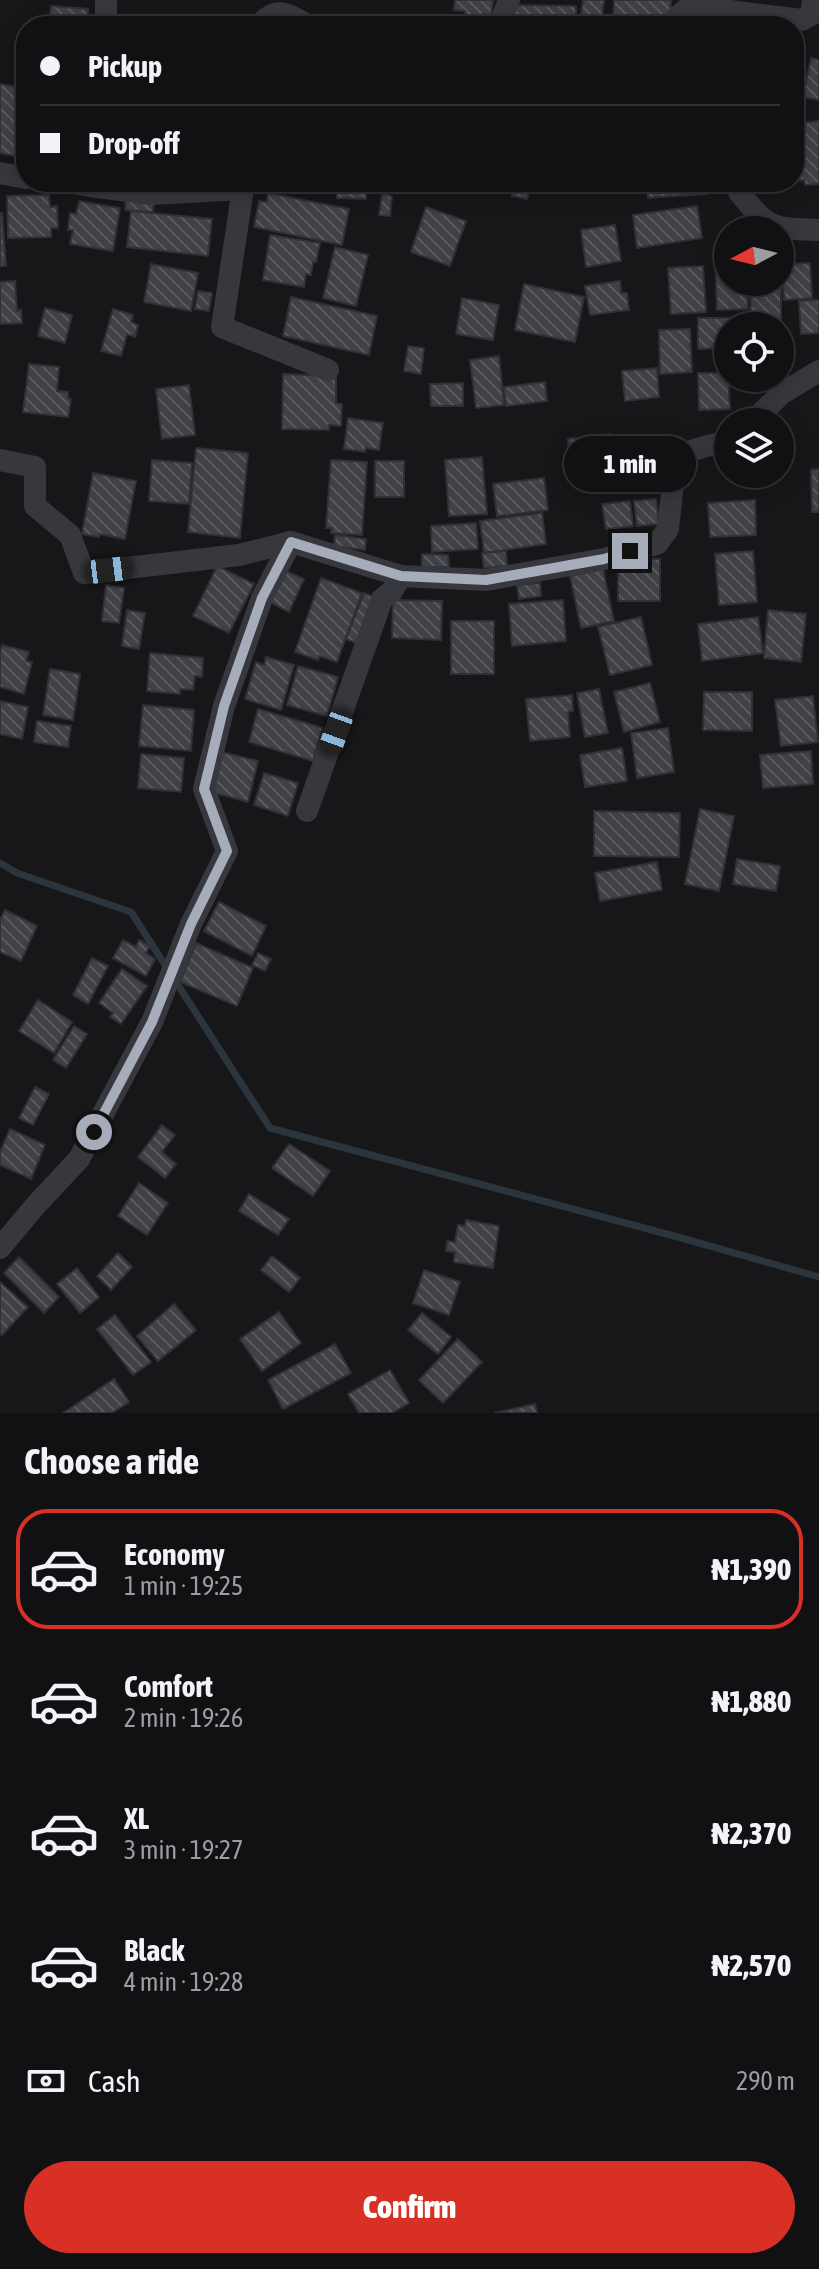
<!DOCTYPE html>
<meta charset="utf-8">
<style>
:root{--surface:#111113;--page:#1a1a1c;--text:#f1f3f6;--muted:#9c9da0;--line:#303133;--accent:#d93025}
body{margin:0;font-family:"Asap Condensed",sans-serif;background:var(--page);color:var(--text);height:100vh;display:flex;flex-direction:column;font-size:30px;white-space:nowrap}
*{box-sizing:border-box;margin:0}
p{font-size:26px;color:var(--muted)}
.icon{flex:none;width:44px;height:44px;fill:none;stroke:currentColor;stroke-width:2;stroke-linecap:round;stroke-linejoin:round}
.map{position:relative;height:1413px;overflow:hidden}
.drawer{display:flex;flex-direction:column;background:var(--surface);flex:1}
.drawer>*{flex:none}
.banner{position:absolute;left:16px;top:16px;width:788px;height:176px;border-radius:32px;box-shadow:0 4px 20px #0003,0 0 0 2px var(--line);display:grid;align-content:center;height:176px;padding:0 24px;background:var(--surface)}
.needle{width:52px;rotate:263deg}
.buttons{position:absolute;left:714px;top:216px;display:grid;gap:16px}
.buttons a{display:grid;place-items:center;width:80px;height:80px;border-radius:50%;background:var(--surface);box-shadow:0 4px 20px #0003,0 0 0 2px var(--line);font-size:40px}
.end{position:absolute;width:36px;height:36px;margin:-18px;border:10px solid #a7acba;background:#111;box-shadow:0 0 0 4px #111}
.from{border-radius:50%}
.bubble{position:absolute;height:56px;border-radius:28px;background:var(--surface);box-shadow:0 4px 20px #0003,0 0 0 2px var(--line);font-size:26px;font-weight:800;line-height:56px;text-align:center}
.car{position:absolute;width:24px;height:48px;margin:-24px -12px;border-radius:10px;box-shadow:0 0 6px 2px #0007;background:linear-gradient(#222 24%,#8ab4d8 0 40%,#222 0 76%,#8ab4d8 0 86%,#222 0)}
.banner b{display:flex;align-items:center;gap:28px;height:76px;font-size:30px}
.banner b+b{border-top:2px solid var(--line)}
.banner i{width:20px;height:20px;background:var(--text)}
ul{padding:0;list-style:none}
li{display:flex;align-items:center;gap:24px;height:120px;margin:0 16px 12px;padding:0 8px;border:4px solid transparent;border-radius:32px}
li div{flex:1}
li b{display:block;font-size:30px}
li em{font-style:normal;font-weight:800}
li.on{border-color:var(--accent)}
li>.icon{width:72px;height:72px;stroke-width:1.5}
h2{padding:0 24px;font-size:36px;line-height:96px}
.pay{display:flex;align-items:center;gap:20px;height:88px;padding:0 24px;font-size:30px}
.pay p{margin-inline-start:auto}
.button{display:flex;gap:16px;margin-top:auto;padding:16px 24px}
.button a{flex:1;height:92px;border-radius:48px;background:var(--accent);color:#fff;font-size:32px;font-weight:800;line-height:92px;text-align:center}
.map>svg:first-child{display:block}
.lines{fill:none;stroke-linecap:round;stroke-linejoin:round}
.stream{stroke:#2b353e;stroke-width:7}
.building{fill:url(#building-back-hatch);stroke:#313035;stroke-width:2}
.minor{stroke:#37383e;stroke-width:22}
.route{stroke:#a7acba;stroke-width:10}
</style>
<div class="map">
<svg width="819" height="1413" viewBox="0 0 819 1413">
<defs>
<pattern id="building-back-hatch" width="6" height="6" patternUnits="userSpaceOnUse" patternTransform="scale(2)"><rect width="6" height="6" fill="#404146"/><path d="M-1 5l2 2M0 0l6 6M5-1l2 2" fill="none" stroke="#595a5f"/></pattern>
</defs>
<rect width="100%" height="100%" fill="#171719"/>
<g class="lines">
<!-- stream -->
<polyline class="stream" points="0,863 17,873 131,912 270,1128 678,1237 819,1277"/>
</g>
<!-- building -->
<g class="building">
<polygon points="455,0 493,0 491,16 483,14 483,19 465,16 465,11 454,10"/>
<polygon points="583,0 604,0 601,25 580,23"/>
<polygon points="614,0 671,0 670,26 613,26"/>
<polygon points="511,5 576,6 576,25 511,24"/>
<polygon points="51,6 88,9 87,26 49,26"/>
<polygon points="811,58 819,60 819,100 803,97"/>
<polygon points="0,84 26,89 15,156 0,153"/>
<polygon points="819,121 819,184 805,185 804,180 796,181 794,124"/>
<polygon points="326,182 366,182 366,199 337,198 337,193 326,192"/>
<polygon points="515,182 531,182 527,199 512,196"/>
<polygon points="647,182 705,182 706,194 648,198"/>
<polygon points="268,193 349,209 342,245 254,227 259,201 267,202"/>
<polygon points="382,194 392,196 390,216 379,215"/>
<polygon points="49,195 50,207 57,206 58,228 51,228 51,237 8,238 7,196"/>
<polygon points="126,200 154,201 153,212 125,210"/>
<polygon points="79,201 120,208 113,251 70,244 73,230 68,230 70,213 76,214"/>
<polygon points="697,206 702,238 637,248 633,215"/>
<polygon points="426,207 466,221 450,266 411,252"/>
<polygon points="131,211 212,219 208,256 127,247"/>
<polygon points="0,213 2,213 6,266 0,266"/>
<polygon points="615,225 621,261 586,267 581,230"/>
<polygon points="270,235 320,243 316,262 313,262 311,275 306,274 304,287 263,280"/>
<polygon points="335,247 368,255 356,306 323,298"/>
<polygon points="728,255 728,282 747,282 748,309 717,310 715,256"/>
<polygon points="810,263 812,298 784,300 782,264"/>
<polygon points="151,264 198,273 191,311 144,302"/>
<polygon points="703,266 706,312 671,314 668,268"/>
<polygon points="15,281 17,311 21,310 22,323 0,324 0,282"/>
<polygon points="620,281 621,293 627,293 629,310 590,315 585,286"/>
<polygon points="750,283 781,283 781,322 751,323"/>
<polygon points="524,284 584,297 575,342 515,330"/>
<polygon points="198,291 212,293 209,311 195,309"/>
<polygon points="291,297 377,316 369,355 283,336"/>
<polygon points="462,298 499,305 493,340 456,334"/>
<polygon points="819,300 819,333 801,334 799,301"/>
<polygon points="45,308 72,315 65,343 38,336"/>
<polygon points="113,309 133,315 131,322 138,325 135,337 127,334 121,356 101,351"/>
<polygon points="698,318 730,318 730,326 728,326 728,348 698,349"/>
<polygon points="690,329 692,372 660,374 659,330"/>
<polygon points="408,346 424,348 421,374 404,371"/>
<polygon points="499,356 504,405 476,408 470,360"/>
<polygon points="29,364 59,367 57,391 68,392 68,398 71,399 68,417 23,412"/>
<polygon points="657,368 659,397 625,401 622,371"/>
<polygon points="698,373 728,373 730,409 699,410"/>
<polygon points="283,374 336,376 336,403 342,404 341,426 329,425 329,430 282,429"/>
<polygon points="545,382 547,401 506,406 504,387"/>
<polygon points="463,383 463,406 431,406 430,384"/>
<polygon points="189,385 195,435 162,439 156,389"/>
<polygon points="348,418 383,423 379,450 366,448 365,452 344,449"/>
<polygon points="610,434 614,465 571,470 568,439"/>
<polygon points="657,436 660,468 621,471 618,439"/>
<polygon points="196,448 248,453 240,538 188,532"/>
<polygon points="482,457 487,514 449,516 445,460"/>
<polygon points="152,460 192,463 189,504 149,501"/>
<polygon points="331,460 367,462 362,535 331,533 332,528 326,528"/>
<rect x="375" y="461" width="29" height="36"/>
<polygon points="819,469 819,512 812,512 811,470"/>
<polygon points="93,473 136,481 125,539 99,534 99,537 82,534"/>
<polygon points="544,478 548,510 497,516 493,484"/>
<polygon points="656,499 659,524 637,526 634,501"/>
<polygon points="755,500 756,535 710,537 708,503"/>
<polygon points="630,501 633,526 606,529 602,504"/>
<polygon points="542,513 546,544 484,553 480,521"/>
<polygon points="476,523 478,549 432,552 431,526"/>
<polygon points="335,535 366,539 365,550 334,546"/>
<polygon points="506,551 507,566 484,568 482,553"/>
<polygon points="753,551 757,602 719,605 715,554"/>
<polygon points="422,554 448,555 449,567 422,567"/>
<rect x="618" y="559" width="42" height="42"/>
<polygon points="217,566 254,584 229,633 193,616"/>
<polygon points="603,569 614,621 581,628 570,576"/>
<polygon points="284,570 304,579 289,612 270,602"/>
<polygon points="321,578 362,593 337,662 319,656 318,660 295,652"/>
<polygon points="540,583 541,596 519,599 517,585"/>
<polygon points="106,585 124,588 119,623 102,621"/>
<polygon points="364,593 377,598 359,644 346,639"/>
<polygon points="393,600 442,601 441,640 392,638"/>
<polygon points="563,600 566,641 512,646 509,604"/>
<polygon points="127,610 145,613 139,649 122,646"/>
<polygon points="768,610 806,614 801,662 764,658"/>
<polygon points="641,617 652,665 610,675 598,627"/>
<polygon points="758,617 763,653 702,661 698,624"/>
<rect x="451" y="621" width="43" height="53"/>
<polygon points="2,645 29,652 26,661 32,662 24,694 0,687 0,653"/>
<polygon points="150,653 203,658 202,677 195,676 193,690 180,689 180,694 147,691"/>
<polygon points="266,657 294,665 281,710 245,699 256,662 264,665"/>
<polygon points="298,666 338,677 327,716 287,705"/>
<polygon points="50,669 80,674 73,720 43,715"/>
<polygon points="650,683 660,722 624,732 614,692"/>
<polygon points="599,689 608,733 585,737 577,693"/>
<polygon points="704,692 752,692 752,731 703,730"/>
<polygon points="572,695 573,711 568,712 570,737 530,741 526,699"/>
<polygon points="813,696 818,742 781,746 775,700"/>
<polygon points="0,701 28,707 22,739 0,734"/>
<polygon points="143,705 194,710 191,751 139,746"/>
<polygon points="258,709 323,728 313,761 249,742"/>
<polygon points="37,721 71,726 68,747 34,742"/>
<polygon points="668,728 674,772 637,778 631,733"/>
<polygon points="622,748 627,781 585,787 580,755"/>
<polygon points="811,751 813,784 763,788 760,755"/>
<polygon points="222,752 258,761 248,802 212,792"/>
<polygon points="141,754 184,758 181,792 138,788"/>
<polygon points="264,773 298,783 288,816 254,805"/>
<polygon points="700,809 734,816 719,891 685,884"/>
<polygon points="594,811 680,813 679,857 594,856"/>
<polygon points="737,859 780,866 776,891 733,884"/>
<polygon points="657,862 662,890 600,901 595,873"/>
<polygon points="219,902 266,926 252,956 204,931"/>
<polygon points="5,910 37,926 21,961 0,952 0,920"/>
<polygon points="123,940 136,947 139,940 150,946 146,953 155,959 146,976 113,958"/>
<polygon points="196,943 253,968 237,1006 180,982"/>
<polygon points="258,953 271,959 265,971 252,965"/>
<polygon points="92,958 108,966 88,1004 73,995"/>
<polygon points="122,969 147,986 121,1024 110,1017 113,1013 99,1003"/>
<polygon points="38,1000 72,1022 54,1053 19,1031"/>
<polygon points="74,1026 87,1034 66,1068 53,1060"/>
<polygon points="35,1087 49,1094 33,1125 19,1118"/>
<polygon points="162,1125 175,1135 162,1152 176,1164 165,1178 138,1157"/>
<polygon points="10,1129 45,1145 31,1179 0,1165 0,1152"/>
<polygon points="289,1144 330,1171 313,1196 272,1168"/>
<polygon points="139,1183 168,1203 147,1235 118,1216"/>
<polygon points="249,1194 289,1219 278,1235 239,1211"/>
<polygon points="466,1220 499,1226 493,1268 454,1262 455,1252 446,1251 447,1241 455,1242 458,1225 465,1226"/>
<polygon points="118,1253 132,1267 111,1290 97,1276"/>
<polygon points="272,1256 300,1278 289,1292 261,1270"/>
<polygon points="19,1257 59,1297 44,1313 4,1273"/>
<polygon points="77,1268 99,1297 80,1313 57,1284"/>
<polygon points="424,1270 460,1282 449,1315 413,1303"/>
<polygon points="0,1282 28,1307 2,1335 0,1333"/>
<polygon points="174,1304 196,1330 158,1361 137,1336"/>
<polygon points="279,1312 301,1343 262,1371 240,1339"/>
<polygon points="422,1313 451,1337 438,1354 408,1330"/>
<polygon points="115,1315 151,1362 133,1375 97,1329"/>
<polygon points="458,1339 482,1362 443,1403 419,1380"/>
<polygon points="335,1344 351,1373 283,1409 268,1380"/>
<polygon points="390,1370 409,1403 392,1413 359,1413 348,1394"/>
<polygon points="114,1379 129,1402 112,1413 63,1413"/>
<polygon points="535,1404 537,1413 494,1413"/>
</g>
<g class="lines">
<!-- minor -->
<g class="minor">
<polyline points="106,0 106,26"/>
<path d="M259,26c17,-22 30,-11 50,0"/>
<polyline points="499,26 509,0"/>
<polyline points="676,26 678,16 690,6 802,20 811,15 813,0"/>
<polyline points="0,173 26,178"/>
<polyline points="44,182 57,182"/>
<polyline points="70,182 90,186 151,194 243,189 244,182"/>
<polyline points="243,189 222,327 328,370"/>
<path d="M739,192c31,38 31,36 80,38"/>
<polyline points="752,422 781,394 819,371"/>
<polyline points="0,460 35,467 35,506 70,535 84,573 239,555 291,542"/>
<path d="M307,811l75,-212 10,-8 9,-15 85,4 118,-21 53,-15 11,-15 7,-65c10,-16 35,-18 53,-23"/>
<polyline points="0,1248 36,1205 79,1159 152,1022 191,924 227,851 204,789 224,706 262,598 291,542 401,576"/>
</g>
</g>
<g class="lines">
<!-- route -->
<polyline class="route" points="94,1132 152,1022 191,924 227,851 204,789 224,706 262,598 291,542 401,576 486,580 604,559 630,551"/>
</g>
</svg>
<div class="buttons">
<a><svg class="needle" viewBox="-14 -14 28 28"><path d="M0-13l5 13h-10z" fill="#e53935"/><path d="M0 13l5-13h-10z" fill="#9c9da0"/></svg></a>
<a><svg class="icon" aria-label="locate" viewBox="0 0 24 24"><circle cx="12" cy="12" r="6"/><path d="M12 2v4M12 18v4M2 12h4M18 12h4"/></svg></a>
<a><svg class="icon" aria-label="layers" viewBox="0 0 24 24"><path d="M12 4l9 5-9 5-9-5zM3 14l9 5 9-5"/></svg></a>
</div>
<i class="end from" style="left:94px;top:1132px"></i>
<i class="end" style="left:630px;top:551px"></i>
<div class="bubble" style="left:564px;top:436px;width:132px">1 min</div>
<i class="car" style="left:109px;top:570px;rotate:83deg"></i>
<i class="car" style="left:336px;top:732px;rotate:200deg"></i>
<div class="banner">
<b><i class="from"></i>Pickup</b>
<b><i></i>Drop-off</b>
</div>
</div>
<section class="drawer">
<h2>Choose a ride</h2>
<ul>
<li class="on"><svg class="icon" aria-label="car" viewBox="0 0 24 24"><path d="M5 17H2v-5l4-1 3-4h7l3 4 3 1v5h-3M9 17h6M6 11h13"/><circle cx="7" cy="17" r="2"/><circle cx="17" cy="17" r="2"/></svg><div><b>Economy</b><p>1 min · 19:25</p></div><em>₦1,390</em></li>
<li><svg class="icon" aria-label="car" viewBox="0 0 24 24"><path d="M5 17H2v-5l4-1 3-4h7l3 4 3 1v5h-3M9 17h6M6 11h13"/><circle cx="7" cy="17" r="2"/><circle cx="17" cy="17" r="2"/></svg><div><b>Comfort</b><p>2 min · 19:26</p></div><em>₦1,880</em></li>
<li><svg class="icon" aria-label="car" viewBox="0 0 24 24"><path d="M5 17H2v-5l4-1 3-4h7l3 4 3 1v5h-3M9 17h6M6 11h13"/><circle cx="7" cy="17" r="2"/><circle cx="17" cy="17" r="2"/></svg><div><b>XL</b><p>3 min · 19:27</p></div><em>₦2,370</em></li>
<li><svg class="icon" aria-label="car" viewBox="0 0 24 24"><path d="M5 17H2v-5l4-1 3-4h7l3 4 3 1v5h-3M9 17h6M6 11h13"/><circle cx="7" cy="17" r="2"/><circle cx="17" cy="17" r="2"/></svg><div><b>Black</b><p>4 min · 19:28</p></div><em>₦2,570</em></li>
</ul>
<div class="pay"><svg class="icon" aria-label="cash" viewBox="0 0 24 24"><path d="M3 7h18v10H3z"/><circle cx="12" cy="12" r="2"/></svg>Cash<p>290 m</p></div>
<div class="button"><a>Confirm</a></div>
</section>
